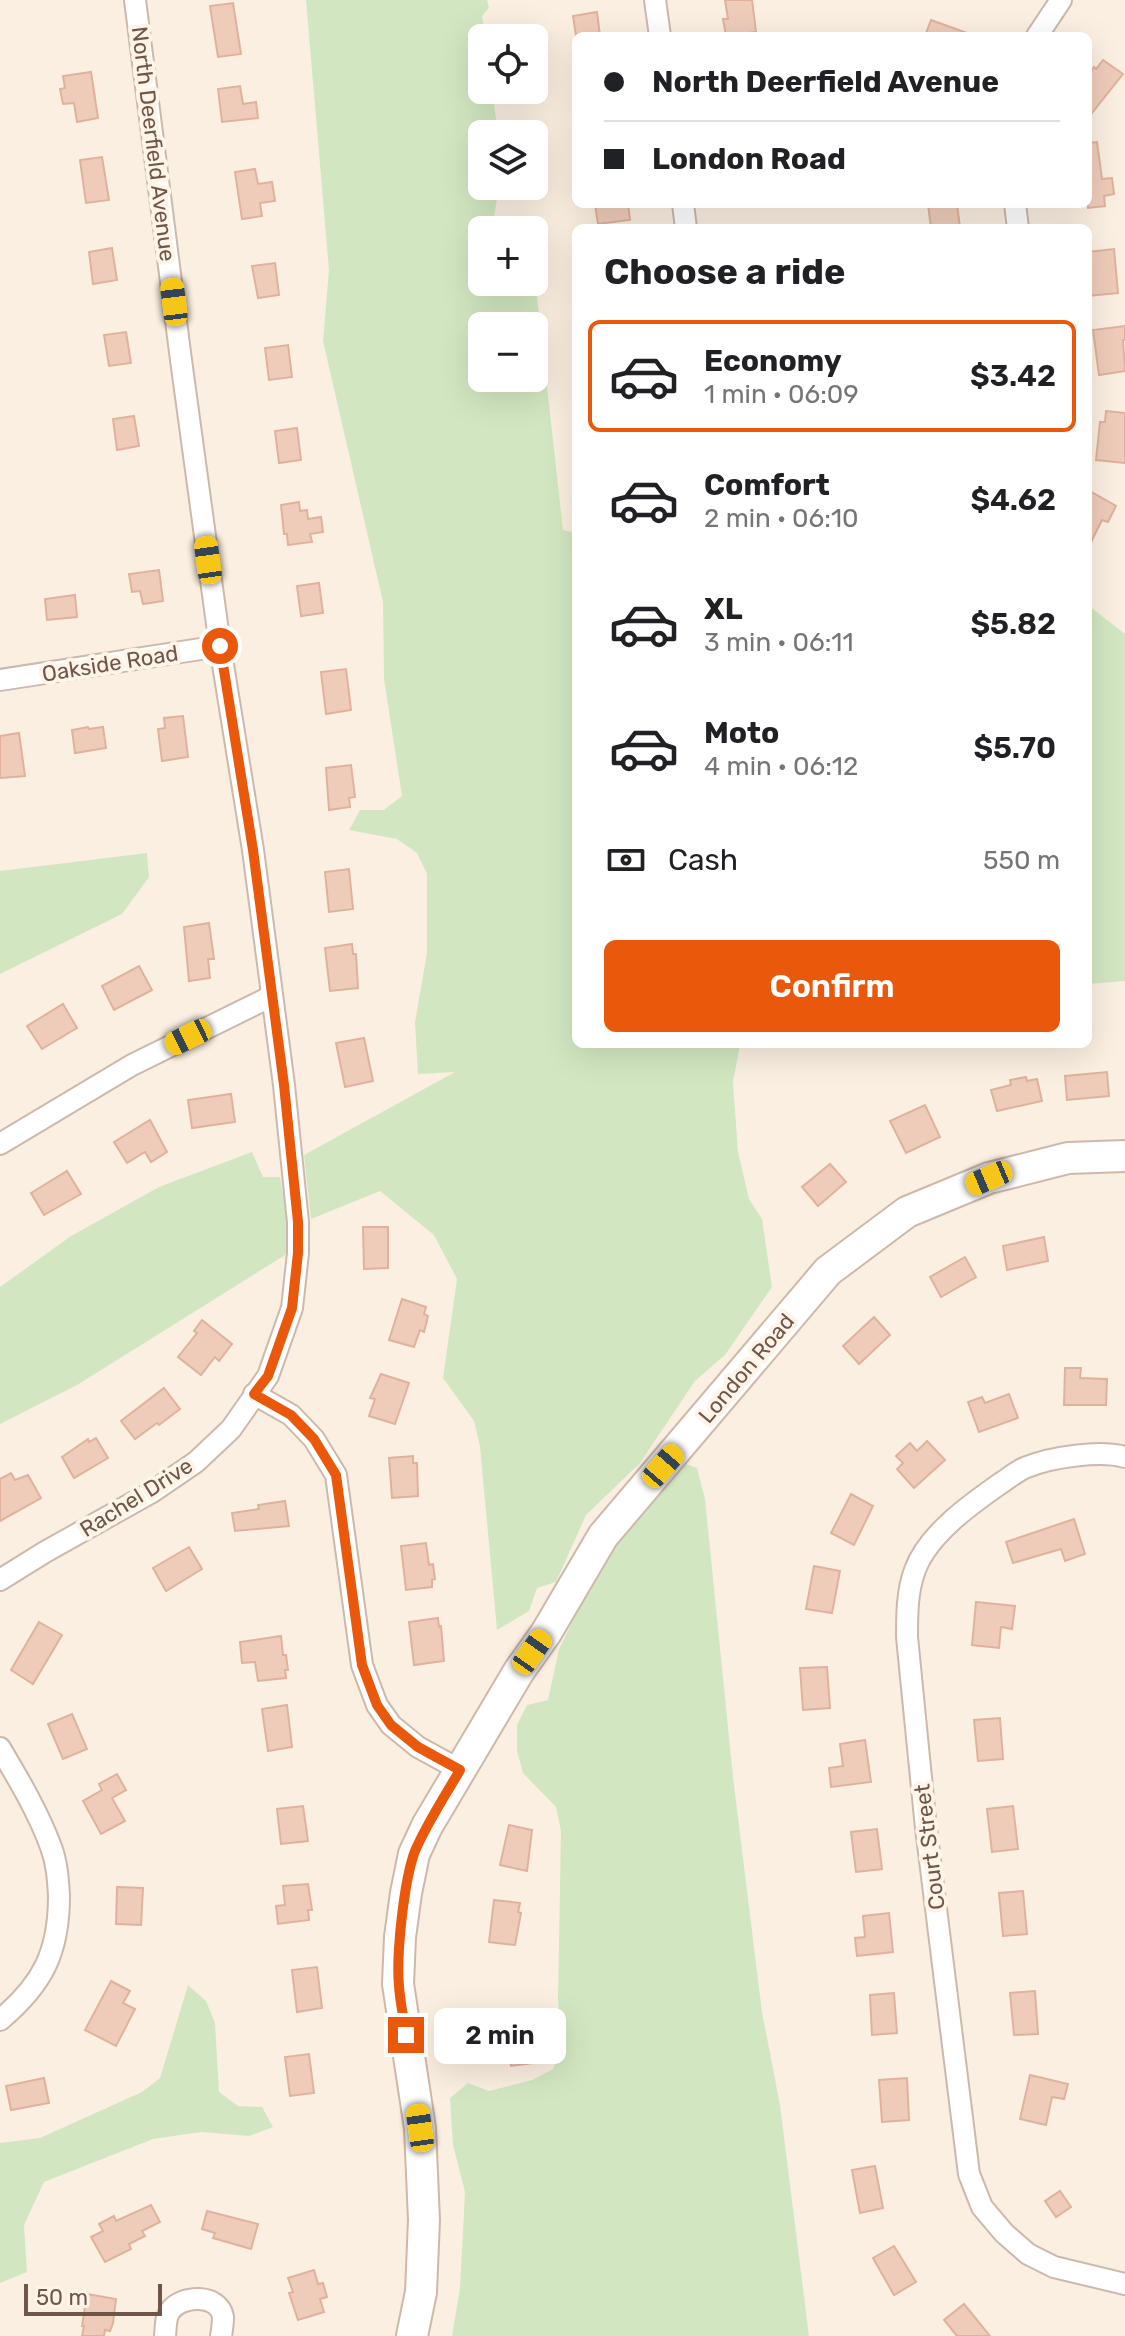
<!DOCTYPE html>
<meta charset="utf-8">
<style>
:root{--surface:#fff;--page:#f6f6f6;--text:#202124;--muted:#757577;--line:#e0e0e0;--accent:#ea580c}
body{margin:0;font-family:Rubik,sans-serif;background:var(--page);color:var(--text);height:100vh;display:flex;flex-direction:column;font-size:30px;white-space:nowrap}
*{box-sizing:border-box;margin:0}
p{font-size:26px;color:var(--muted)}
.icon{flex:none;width:44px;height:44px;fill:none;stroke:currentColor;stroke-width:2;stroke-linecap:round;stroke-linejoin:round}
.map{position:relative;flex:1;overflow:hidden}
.side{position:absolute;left:572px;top:224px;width:520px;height:824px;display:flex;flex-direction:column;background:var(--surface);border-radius:12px;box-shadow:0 8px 32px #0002}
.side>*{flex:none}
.guide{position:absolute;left:572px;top:32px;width:520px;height:176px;border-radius:12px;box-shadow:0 8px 32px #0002;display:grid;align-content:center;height:176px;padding:0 32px;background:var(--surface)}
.fabs{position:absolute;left:468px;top:24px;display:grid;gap:16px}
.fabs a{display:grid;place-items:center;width:80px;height:80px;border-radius:12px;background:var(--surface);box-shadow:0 8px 32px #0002;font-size:40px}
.scale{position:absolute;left:24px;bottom:20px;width:138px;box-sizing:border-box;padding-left:8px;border:4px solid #705549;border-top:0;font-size:22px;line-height:28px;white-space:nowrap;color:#705549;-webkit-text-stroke:6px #fef4e7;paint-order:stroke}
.end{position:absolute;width:36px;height:36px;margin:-18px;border:10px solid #ea580c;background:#fff;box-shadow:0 0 0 4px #fff}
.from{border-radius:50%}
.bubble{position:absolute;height:56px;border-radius:12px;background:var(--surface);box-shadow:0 8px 32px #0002;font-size:26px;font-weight:600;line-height:56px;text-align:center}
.car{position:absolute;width:24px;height:48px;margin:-24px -12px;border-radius:10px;box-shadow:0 0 6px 2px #0007;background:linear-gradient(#f5c518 24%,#345 0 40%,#f5c518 0 76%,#345 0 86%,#f5c518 0)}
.guide b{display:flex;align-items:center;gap:28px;height:76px;font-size:30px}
.guide b+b{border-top:2px solid var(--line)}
.guide i{width:20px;height:20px;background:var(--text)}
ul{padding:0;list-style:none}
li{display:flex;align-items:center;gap:24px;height:112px;margin:0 16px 12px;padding:0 16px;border:4px solid transparent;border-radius:12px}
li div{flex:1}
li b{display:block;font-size:30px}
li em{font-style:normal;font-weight:600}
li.on{border-color:var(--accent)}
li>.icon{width:72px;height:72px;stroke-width:1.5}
h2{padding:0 32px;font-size:36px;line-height:96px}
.pay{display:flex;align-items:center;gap:20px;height:88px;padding:0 32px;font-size:30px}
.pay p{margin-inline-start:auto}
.action{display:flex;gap:16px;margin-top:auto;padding:16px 32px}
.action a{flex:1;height:92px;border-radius:12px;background:var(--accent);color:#fff;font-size:32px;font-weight:600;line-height:92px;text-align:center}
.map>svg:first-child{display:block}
.green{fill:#d2e7c1;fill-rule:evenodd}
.building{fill:#efccba;stroke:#e0b29b;stroke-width:2}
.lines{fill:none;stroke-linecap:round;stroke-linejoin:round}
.street-casing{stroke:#cdb9ac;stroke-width:24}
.secondary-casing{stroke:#d0b8a9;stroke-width:34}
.street{stroke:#fff;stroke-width:20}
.secondary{stroke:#fff;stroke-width:30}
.route{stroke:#ea580c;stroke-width:10}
.labels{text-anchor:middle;stroke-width:8;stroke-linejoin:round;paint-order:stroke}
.street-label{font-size:22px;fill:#705549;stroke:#fef4e7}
</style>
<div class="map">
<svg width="1125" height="2336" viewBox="0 0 1125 2336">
<rect width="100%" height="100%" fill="#fbefe1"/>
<!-- green -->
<g class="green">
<path d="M306,0h181l2,8 -7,8 3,22h-3v52h10l6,44h-16v52h16v5l-5,34 3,5h-14v52h52v-13l29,261 13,3v511h164l-7,38 5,70 11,47 13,20 10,68 -47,68 -30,26 -55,82 -54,52 -30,67 -19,6 -8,23 -32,19 -17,-184 -6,-25 -31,-43 14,-99 -23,-44 -54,-44 -69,28 -7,-64 151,-83 -37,2 -3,-52 12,-69v-79l-10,-21 -20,-14 -48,-9 11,-20h24l18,-14 -18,-117 -1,-77 -60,-261 6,-71zM482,326h52v52h-52z"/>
<polygon points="1088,609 1093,609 1125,634 1125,981 1088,984"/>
<polygon points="147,853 149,877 122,914 0,974 0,871"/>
<polygon points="252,1152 263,1177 280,1177 291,1238 285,1255 77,1385 0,1424 0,1287 71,1236 159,1187"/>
<polygon points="683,1463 697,1468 705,1499 733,1777 762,2012 780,2105 809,2336 452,2336 460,2288 465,2192 453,2145 450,2098 468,2083 489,2091 532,2080 553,2069 561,2047 558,1999 561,1831 556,1807 523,1773 517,1751 517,1725 527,1705 548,1700 559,1649 594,1578 632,1522"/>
<polygon points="188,1985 206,2001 215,2023 219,2092 238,2106 262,2107 273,2127 249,2136 201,2132 153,2139 44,2182 24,2225 27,2272 0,2283 0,2143 40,2138 142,2092 160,2078"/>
</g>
<!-- building -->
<g class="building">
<polygon points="725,0 752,0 756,32 726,36 723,19 728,19"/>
<polygon points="233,3 241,54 218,57 210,6"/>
<polygon points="597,12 600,36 576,36 573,16"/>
<polygon points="931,20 970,34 969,36 925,36"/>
<polygon points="1103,60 1123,74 1088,118 1088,75 1094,67 1096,69"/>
<polygon points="91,72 98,118 77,122 74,103 63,104 60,89 65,88 63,76"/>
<polygon points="240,86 243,104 256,102 258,118 222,122 218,89"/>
<polygon points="1097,142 1102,179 1112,178 1114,194 1104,196 1105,206 1088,208 1088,143"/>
<polygon points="102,157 109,200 86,203 80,160"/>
<polygon points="255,169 258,184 272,182 275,201 260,203 262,216 242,219 235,172"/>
<polygon points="595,204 628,204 630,220 598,224"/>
<polygon points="928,204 957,204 960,228 931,228"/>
<polygon points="112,248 117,280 93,284 89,252"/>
<polygon points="1114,249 1118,293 1088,296 1088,252"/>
<polygon points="275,263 279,295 258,298 252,266"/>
<polygon points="1125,326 1125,340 1123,340 1125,371 1099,375 1093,330"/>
<polygon points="126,332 131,363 109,366 104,335"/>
<polygon points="288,345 292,377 269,380 265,348"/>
<polygon points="1106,411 1125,413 1125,463 1096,460 1100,422 1105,422"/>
<polygon points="134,416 139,446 117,450 113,419"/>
<polygon points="297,428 301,460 279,463 275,431"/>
<polygon points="1088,490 1116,506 1108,522 1102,520 1088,548"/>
<polygon points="299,502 300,511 307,510 308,519 321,517 323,532 310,534 312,542 288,545 287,534 284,534 281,505"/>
<polygon points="159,570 163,601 143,604 140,591 132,592 129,574"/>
<polygon points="319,583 323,613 301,616 297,586"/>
<polygon points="75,595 77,617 47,620 45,599"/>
<polygon points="346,669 351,710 326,714 321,672"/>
<polygon points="183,716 188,757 162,761 158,729 165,728 164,718"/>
<polygon points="88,727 89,729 103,727 106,748 75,753 72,730"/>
<polygon points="19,733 25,776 0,778 0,736"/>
<polygon points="351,765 355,797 349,798 350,807 329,810 326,768"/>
<polygon points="349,869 353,909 329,912 325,872"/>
<polygon points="209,923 214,959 208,959 210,978 189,981 184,927"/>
<polygon points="352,944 353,954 356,954 358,988 330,991 325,948"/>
<polygon points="139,966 152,990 114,1010 102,986"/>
<polygon points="63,1004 77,1028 42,1049 27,1026"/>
<polygon points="364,1038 373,1081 345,1087 336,1043"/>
<polygon points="1107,1072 1109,1096 1067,1100 1065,1076"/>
<polygon points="1026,1077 1027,1081 1037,1079 1042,1101 997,1111 991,1090 1011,1085 1010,1080"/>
<polygon points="231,1094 235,1122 192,1128 188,1100"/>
<polygon points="925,1105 940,1137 906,1153 890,1121"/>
<polygon points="150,1120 167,1152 151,1162 145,1152 127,1163 114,1142"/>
<polygon points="830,1164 846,1182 818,1206 802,1187"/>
<polygon points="67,1171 81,1194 44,1215 31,1193"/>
<polygon points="363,1227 388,1227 388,1268 364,1269"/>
<polygon points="1044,1237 1048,1261 1007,1270 1003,1246"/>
<polygon points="965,1257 976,1277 941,1297 930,1277"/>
<polygon points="402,1299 426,1307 424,1314 428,1316 424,1332 420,1330 414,1347 389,1340"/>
<polygon points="874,1317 890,1335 859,1364 843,1346"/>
<polygon points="202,1320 232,1344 219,1361 215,1357 201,1375 178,1357 197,1333 194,1331"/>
<polygon points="1065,1368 1081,1368 1080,1378 1107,1379 1106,1405 1064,1405"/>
<polygon points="381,1374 409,1383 395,1424 369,1416 375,1399 370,1398"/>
<polygon points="164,1388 180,1409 159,1425 157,1423 135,1439 121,1421"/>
<polygon points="1009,1394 1018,1418 979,1432 968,1402 982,1397 985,1403"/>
<polygon points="96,1438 108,1458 74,1478 62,1457 88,1439 89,1442"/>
<polygon points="927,1441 945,1460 914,1488 897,1469 903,1463 896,1456 910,1443 917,1451"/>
<polygon points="413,1456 413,1463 417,1463 418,1496 392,1498 389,1458"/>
<polygon points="11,1473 15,1480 28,1475 41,1498 0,1521 0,1479"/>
<polygon points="851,1494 873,1506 854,1545 831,1533"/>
<polygon points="285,1501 289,1526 235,1531 232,1513 259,1509 258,1505"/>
<polygon points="1074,1519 1085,1554 1065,1561 1061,1549 1013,1563 1006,1542"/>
<polygon points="426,1543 429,1565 433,1564 435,1579 432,1580 432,1587 406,1590 401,1546"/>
<polygon points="189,1547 202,1569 166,1591 153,1568"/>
<polygon points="814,1566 840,1571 832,1613 806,1609"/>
<polygon points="976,1602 1015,1606 1012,1629 1001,1627 999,1648 972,1645"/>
<polygon points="438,1618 439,1627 441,1626 444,1661 414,1665 409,1622"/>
<polygon points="39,1622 62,1635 33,1684 11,1670"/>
<polygon points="281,1636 283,1655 286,1655 288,1670 285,1670 286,1678 258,1681 255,1662 242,1663 240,1642"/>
<polygon points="827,1667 830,1708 803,1710 800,1668"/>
<polygon points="287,1705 292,1747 268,1751 262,1709"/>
<polygon points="72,1714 87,1749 63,1759 48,1724"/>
<polygon points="1000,1718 1003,1759 978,1761 974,1720"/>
<polygon points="865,1740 871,1782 831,1787 829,1768 843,1766 840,1744"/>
<polygon points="117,1774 126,1790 112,1798 125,1821 101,1834 83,1801 102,1790 99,1784"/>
<polygon points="303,1806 308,1841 281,1844 277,1809"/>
<polygon points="1013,1806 1018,1849 992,1852 987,1809"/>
<polygon points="509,1825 532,1830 527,1871 500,1865"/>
<polygon points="877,1829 882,1869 856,1872 851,1832"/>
<polygon points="308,1884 312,1910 308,1910 309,1920 278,1924 276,1906 285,1905 283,1886"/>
<polygon points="117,1887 143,1888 141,1925 116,1924"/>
<polygon points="1023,1891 1027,1934 1003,1936 999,1893"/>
<polygon points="494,1900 520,1903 518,1912 521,1913 515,1945 489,1942"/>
<polygon points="889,1913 893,1952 857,1956 855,1938 865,1937 863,1916"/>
<polygon points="317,1967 322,2008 297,2012 292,1970"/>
<polygon points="111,1981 130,1991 123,2003 135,2009 116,2046 85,2030"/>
<polygon points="1035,1991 1038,2034 1014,2035 1010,1993"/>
<polygon points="894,1993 897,2033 872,2035 870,1995"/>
<polygon points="529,2023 534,2063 511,2066 505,2026"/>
<polygon points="309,2054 314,2093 290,2096 285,2057"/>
<polygon points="1030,2075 1068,2084 1064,2099 1052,2097 1046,2125 1020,2119"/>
<polygon points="44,2078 49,2103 11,2110 6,2086"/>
<polygon points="907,2078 909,2120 882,2122 879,2080"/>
<polygon points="875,2166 883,2208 860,2213 852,2170"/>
<polygon points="1060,2191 1071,2207 1056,2217 1045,2201"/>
<polygon points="151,2205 160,2222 142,2231 145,2236 129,2244 131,2249 105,2262 91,2237 103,2231 99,2224 114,2216 116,2221"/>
<polygon points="207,2211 258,2224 251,2249 213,2238 215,2233 202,2229"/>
<polygon points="894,2246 916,2282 894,2295 873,2258"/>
<polygon points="314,2270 318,2284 323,2283 327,2297 320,2299 324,2312 298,2320 289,2293 293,2292 288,2278"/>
<polygon points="87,2294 116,2299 113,2323 110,2331 105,2330 104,2336 82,2336 84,2326 82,2326"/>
<polygon points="964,2304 990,2336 957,2336 944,2320"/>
</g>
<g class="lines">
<defs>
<g id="street">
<polyline points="655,0 660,36"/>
<polyline points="1037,36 1061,0"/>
<polyline points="683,204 686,228"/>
<polyline points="1015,204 1018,228"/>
<polyline points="0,680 220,646"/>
<polyline points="0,1144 132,1065 272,996"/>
<polyline points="254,1394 291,1415 314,1439 336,1475 362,1665 377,1705 391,1725 418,1747 460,1770"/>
<path d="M1125,1457c-25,-7 -73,0 -98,10 -9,3 -18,11 -26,16 -30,21 -73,51 -86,87 -8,21 -8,45 -8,67l19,191 43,346 13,33 22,26 24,21 26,13 71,17"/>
<polyline points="0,1580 45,1552 152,1492 196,1462 231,1429 268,1376 292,1308 298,1253 298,1222 284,1085 253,850 220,646 181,360 135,0"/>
<path d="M0,1748c19,32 38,64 51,99 6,16 7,32 8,49 0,56 -16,88 -59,124"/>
<path d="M165,2336c1,-8 0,-18 5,-25 11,-16 49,-18 53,6 0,5 -1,13 -2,19"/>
</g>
<polyline id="secondary" points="412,2336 421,2292 424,2220 420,2128 398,1984 400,1937 406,1893 414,1854 427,1826 519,1671 546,1633 603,1536 828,1271 907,1212 989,1178 1068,1158 1125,1156"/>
</defs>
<!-- street casing -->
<use href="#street" class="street-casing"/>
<!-- secondary casing -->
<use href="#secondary" class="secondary-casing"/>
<!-- street -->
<use href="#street" class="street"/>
<!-- secondary -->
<use href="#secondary" class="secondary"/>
</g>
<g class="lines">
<!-- route -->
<path class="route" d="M220,646l33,204 31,235 14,137v31l-6,55 -24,68 -14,18 37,21 23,24 22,36 26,190 15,40 14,20 27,22 42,23c-15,26 -33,53 -45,81 -11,29 -19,104 -16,135 1,16 5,33 7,49"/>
</g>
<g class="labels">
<!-- street labels -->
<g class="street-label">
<text transform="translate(154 144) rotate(83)" y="8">North Deerfield Avenue</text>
<text transform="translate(110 663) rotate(-9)" y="8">Oakside Road</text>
<text transform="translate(746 1368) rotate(-50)" y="8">London Road</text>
<text transform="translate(136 1497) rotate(-32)" y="8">Rachel Drive</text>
<text transform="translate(929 1847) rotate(-97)" y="8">Court Street</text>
</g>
</g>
</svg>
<div class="fabs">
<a><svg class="icon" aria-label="locate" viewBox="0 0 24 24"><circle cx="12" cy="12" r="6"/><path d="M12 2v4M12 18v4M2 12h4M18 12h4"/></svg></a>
<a><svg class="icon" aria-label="layers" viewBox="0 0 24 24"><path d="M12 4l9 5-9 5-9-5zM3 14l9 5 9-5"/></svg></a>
<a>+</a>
<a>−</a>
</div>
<div class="scale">50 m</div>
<i class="end from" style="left:220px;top:646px"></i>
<i class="end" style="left:406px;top:2035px"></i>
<div class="bubble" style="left:434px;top:2008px;width:132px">2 min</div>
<i class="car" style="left:174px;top:302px;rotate:353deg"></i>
<i class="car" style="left:208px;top:560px;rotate:352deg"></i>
<i class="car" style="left:188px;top:1037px;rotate:244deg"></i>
<i class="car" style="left:989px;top:1178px;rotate:247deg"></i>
<i class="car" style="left:663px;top:1466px;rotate:41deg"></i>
<i class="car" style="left:532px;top:1652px;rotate:35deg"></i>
<i class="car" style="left:420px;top:2128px;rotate:352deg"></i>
<div class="guide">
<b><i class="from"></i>North Deerfield Avenue</b>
<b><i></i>London Road</b>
</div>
<section class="side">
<h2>Choose a ride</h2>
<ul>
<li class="on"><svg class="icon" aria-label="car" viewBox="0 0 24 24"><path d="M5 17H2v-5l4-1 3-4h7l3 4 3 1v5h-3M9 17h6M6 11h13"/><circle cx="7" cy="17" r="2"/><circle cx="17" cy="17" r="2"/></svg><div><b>Economy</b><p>1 min · 06:09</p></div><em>$3.42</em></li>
<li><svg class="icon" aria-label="car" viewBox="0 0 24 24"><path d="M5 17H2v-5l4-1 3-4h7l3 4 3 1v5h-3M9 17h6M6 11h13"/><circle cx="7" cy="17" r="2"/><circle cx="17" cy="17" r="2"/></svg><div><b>Comfort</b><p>2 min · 06:10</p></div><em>$4.62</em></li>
<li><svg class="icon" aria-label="car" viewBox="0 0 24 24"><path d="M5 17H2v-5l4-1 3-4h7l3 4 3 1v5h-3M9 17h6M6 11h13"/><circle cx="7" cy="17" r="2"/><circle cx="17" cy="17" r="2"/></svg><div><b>XL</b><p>3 min · 06:11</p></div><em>$5.82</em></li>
<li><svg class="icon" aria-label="car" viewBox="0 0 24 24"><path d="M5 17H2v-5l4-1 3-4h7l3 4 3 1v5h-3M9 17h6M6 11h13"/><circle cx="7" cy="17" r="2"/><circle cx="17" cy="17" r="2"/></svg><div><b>Moto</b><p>4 min · 06:12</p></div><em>$5.70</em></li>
</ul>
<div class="pay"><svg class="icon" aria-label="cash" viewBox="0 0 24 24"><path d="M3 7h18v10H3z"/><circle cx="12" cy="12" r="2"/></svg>Cash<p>550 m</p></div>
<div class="action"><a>Confirm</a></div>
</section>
</div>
